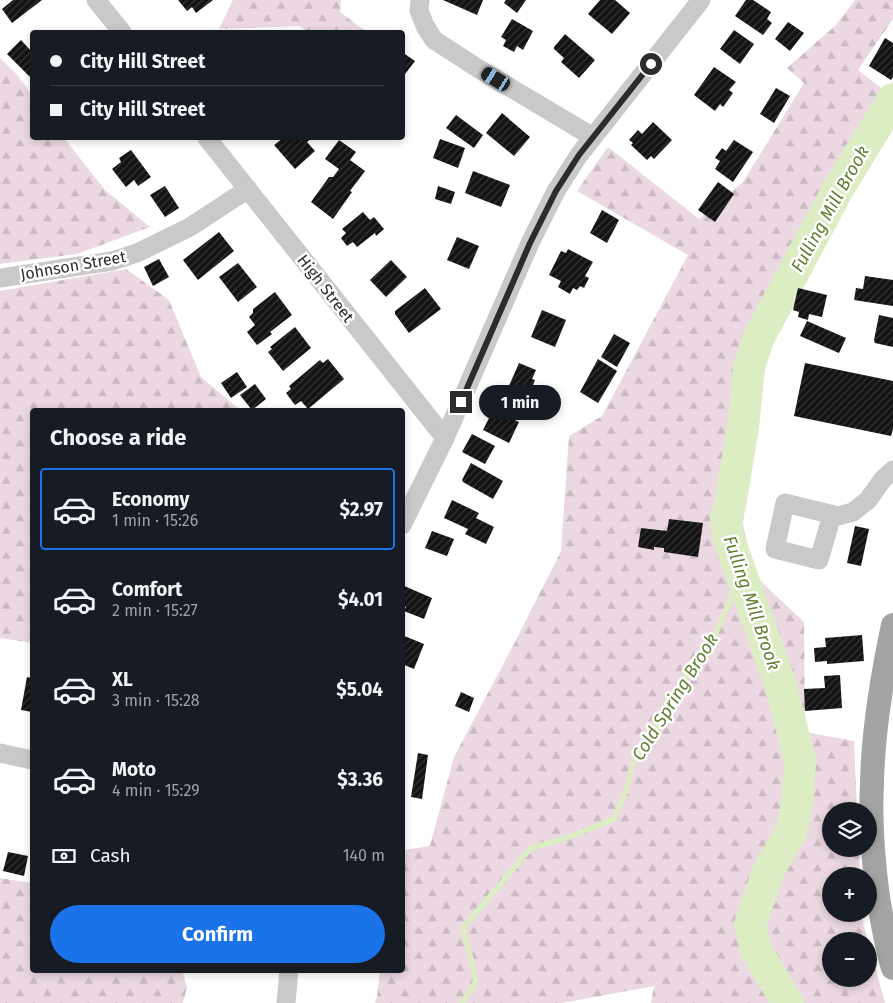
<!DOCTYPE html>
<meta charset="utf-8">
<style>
:root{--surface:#171b24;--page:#242831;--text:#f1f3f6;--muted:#9ea1a6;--line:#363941;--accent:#1a73e8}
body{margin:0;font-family:"Fira Sans",sans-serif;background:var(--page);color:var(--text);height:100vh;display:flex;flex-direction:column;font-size:19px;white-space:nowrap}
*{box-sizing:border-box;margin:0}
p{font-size:16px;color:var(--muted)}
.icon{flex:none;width:28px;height:28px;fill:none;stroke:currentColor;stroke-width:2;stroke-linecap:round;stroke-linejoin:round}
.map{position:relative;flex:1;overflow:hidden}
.side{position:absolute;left:30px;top:408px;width:375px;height:565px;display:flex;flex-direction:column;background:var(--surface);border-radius:5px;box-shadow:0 2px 8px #0003}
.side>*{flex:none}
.banner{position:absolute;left:30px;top:30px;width:375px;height:110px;border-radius:5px;box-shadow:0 2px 8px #0003;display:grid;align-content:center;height:110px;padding:0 20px;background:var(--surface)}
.tools{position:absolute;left:822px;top:802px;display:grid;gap:10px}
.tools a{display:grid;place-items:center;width:55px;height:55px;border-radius:50%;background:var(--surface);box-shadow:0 2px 8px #0003;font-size:25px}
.end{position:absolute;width:22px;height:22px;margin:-11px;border:6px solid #2c2c2c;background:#fff;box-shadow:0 0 0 2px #fff}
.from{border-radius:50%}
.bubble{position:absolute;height:35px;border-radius:18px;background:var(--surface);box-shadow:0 2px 8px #0003;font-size:16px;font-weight:700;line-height:35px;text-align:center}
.car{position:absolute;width:15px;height:30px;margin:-15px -8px;border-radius:6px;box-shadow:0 0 4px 1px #0007;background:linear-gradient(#222 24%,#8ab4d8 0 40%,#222 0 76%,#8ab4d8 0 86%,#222 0)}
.banner b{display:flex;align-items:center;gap:18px;height:48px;font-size:19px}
.banner b+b{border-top:1px solid var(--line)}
.banner i{width:12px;height:12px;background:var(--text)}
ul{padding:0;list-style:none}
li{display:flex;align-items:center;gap:15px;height:82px;margin:0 10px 8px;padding:0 10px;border:2px solid transparent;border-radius:5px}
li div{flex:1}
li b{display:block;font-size:19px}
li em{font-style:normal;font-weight:700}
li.selected{border-color:var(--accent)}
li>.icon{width:45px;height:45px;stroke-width:1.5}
h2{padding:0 20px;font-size:22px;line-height:60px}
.pay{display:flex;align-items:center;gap:12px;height:55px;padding:0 20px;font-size:19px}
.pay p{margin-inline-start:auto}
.action{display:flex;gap:10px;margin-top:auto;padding:10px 20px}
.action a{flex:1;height:58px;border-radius:30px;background:var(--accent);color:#fff;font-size:20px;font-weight:700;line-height:58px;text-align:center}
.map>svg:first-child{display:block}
.forest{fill:url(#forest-firs)}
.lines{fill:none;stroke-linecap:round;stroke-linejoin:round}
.stream{stroke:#dcecc3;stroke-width:5.5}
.river{stroke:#dcecc3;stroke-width:32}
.building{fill:url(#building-hatch)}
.minor{stroke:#c9c9c9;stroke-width:19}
.major{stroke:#a4a4a4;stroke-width:24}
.route{stroke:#2c2c2c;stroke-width:6}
.labels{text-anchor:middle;stroke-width:5;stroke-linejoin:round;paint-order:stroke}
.street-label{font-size:16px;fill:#2c2c2c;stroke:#fff}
.water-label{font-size:18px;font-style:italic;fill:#5f7f31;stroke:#fff}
</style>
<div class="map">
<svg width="893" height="1003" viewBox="0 0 893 1003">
<defs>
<pattern id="forest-firs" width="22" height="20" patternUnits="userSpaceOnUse" patternTransform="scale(1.25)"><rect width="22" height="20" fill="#ebd8e2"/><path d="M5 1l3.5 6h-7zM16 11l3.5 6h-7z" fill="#cabac2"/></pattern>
<pattern id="building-hatch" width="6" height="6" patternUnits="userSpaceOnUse" patternTransform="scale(1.25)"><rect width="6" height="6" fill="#131313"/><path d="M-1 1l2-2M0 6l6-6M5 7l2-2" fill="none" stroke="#363636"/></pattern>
</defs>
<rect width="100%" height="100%" fill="#fff"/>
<!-- forest -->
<g class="forest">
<polygon points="233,0 341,0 340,12 364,30 364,32 307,32 300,26 219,29"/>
<polygon points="855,0 893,0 893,19 858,70 886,92 893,81 893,119 838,212 768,344 743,523 753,574 804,622 805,732 854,741 857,811 831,811 831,849 859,849 860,876 831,876 831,914 862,914 863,923 868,941 831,941 831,979 869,979 869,945 885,1003 651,1003 654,986 562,1003 375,1003 377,997 380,970 402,970 403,850 430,846 454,757 514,644 561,551 569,436 602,416 688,255 577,191 608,147 699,219 743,182 804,83 787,68 836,25"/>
<polygon points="0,58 19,77 32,95 32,138 64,138 105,190 150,227 77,254 0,264"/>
<polygon points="126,269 169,300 201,377 240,410 32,410 32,643 0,638 0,291"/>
<polygon points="0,878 32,883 32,970 182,970 187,987 183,1003 0,1003"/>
</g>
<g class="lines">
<!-- stream -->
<polyline class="stream" points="462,1003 476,981 463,928 531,848 563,839 614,819 627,788 634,759 654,732 667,703 715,635 742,573"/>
<!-- river -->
<polyline class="river" points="788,1003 756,950 750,924 768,872 792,830 798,796 800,760 780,683 728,537 726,518 731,500 743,427 749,367 758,339 838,189 893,99"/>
</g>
<!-- building -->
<g class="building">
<polygon points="13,0 42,0 12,23 2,9"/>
<polygon points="178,0 213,0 196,13 192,7 187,11"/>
<polygon points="443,0 483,0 477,15"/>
<polygon points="506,0 526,0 517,13 504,3"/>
<polygon points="600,0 615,0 630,13 612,34 588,14"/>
<polygon points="746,0 753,0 771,12 767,19 772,23 763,35 735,16"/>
<polygon points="512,19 533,31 523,50 517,46 514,52 503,46 506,40 501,37"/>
<polygon points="788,22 804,33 790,51 775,39"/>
<polygon points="734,30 754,44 740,64 720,49"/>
<polygon points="565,34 595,60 579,78 561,62 564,58 554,49 554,47"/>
<polygon points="885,38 893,43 893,77 891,80 869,66"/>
<polygon points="21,40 32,52 32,79 7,54"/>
<polygon points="402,52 415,61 402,78"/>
<polygon points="714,67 736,82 729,90 733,93 723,107 720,104 715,111 694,95"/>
<polygon points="776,88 790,96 774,123 760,114"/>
<polygon points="502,113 530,137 514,156 486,133"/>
<polygon points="456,115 483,135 474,148 446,128"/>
<polygon points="653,122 672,140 654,159 651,156 647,160 631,145 633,143 629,140 638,130 642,134"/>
<polygon points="283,138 312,138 307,142 315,151 295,169 274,145"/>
<polygon points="440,139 465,148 458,168 433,158"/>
<polygon points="339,140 356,152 350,160 365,171 350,191 352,192 333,219 311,202 329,177 333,177 339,169 325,159"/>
<polygon points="734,140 753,152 733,182 715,169 720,161 715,158 722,148 726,151"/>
<polygon points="131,150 151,177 138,186 134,180 126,187 112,169 121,162 119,158"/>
<polygon points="473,171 510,185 501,207 465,193"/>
<polygon points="718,182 734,194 715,222 698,210"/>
<polygon points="165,186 179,208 165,217 150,195"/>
<polygon points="438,186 455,192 451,204 435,199"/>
<polygon points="602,210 619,220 607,243 590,233"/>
<polygon points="363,212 370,220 374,217 384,229 376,236 375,233 357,247 353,242 347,246 341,238 346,233 342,229"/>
<polygon points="219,232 234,251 198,280 183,260"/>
<polygon points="457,237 479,246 469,269 447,260"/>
<polygon points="568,249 593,262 585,276 589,278 584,288 580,286 577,290 573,288 570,294 558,287 561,281 549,275 561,251 566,253"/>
<polygon points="159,259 169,277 153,286 144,267"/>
<polygon points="391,260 407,277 386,297 370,280"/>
<polygon points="238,263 257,287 238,302 219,277"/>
<polygon points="865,276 893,280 893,306 854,300 856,288 863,289"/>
<polygon points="425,288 441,309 409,333 395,314 395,311"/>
<polygon points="798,288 827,295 822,317 809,314 808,320 798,317 799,312 793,310"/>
<polygon points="275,292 292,315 270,332 272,334 257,345 247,332 255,325 249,317 253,313 253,309"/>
<polygon points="542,310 566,320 555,347 531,337"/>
<polygon points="879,315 893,318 893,347 875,343 874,340"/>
<polygon points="807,321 846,338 839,353 800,336"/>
<polygon points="295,327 311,348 283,371 268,352 272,349 270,347"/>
<polygon points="614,334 630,343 617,367 601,357"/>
<polygon points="328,359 344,379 308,409 301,401 295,405 286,393 291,389 289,386 320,360 323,363"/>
<polygon points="598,359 617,371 598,403 580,392"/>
<polygon points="519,363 536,370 532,379 535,380 532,388 529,386 525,395 508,388"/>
<polygon points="805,363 893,381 893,429 891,436 794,416"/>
<polygon points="237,372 247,387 231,398 221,383"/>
<polygon points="255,384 266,399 252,410 240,395"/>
<polygon points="493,410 519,422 509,443 483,430"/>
<polygon points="472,434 495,446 485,464 462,452"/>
<polygon points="471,463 503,481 493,499 463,482 462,480"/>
<polygon points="452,500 479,513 476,518 494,527 486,544 465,534 468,529 444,518"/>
<polygon points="669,519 703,523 698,557 664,552 664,548 654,547 654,550 638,547 641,528 667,531"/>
<polygon points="855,526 869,529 861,566 847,563"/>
<polygon points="432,531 454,539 447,556 425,548"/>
<polygon points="402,585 432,598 424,619 404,611 406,607 402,606"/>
<polygon points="402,635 424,644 414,669 402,664"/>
<polygon points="862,635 864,661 827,664 827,661 815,662 814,648 826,647 825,638"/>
<polygon points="840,675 842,708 805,711 804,689 825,688 824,676"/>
<polygon points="27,677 32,678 32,712 21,710"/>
<polygon points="461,692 474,698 469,712 455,706"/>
<polygon points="418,753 428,755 422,799 411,797"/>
<polygon points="8,852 28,856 24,876 3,871"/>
</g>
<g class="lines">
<!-- minor -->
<g class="minor">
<polyline points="96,0 122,32"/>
<polyline points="420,0 419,10 425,26 434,40 479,69 593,137"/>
<polyline points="207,138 445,438"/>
<polyline points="0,278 112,261 137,253 190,227 248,189"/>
<polyline points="832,515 819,560 775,549 785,503 838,516 853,512 868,500 883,479 893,470"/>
<polyline points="402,525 445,438 530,243 556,191 579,155 701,0"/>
<polyline points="0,753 32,760"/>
<polyline points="286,1003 289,970"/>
</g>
<!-- major -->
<path class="major" d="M893,625c-11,52 -20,105 -21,158 -2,38 1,77 6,114 4,24 8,48 15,71"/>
</g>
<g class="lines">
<!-- route -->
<polyline class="route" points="461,402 530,243 556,191 579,155 651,64"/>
</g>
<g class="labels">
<!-- street labels -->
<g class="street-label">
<text transform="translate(73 265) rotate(-10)" y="6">Johnson Street</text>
<text transform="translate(326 288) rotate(52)" y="6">High Street</text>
</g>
<!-- water labels -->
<g class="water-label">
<text transform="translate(830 209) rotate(-61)" y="6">Fulling Mill Brook</text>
<text transform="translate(752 603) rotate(71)" y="6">Fulling Mill Brook</text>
<text transform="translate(675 697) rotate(-58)" y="6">Cold Spring Brook</text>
</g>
</g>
</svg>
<div class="tools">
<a><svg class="icon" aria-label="layers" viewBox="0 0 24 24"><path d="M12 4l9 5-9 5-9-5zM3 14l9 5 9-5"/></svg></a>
<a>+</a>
<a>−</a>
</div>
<i class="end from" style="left:651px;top:64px"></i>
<i class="end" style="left:461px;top:402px"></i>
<div class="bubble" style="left:479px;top:385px;width:82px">1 min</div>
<i class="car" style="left:496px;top:79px;rotate:301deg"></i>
<div class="banner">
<b><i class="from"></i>City Hill Street</b>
<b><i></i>City Hill Street</b>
</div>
<section class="side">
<h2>Choose a ride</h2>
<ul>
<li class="selected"><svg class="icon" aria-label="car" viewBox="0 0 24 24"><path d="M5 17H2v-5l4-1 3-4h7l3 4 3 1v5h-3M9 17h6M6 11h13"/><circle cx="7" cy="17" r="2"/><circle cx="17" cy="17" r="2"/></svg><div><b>Economy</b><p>1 min · 15:26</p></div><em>$2.97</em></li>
<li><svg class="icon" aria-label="car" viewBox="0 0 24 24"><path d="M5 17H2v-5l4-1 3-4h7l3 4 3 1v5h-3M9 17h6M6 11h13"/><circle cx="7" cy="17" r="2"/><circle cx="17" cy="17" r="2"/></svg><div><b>Comfort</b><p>2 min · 15:27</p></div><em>$4.01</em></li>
<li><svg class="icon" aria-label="car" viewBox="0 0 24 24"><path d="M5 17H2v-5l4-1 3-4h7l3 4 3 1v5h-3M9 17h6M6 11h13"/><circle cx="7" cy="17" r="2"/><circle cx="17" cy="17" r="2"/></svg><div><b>XL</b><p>3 min · 15:28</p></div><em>$5.04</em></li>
<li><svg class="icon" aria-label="car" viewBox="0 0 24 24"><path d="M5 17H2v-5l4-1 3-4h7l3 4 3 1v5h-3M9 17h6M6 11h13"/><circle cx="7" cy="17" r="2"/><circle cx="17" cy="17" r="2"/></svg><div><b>Moto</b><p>4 min · 15:29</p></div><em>$3.36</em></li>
</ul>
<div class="pay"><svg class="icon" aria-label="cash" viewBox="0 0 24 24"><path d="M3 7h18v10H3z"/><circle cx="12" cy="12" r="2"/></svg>Cash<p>140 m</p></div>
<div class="action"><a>Confirm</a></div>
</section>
</div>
